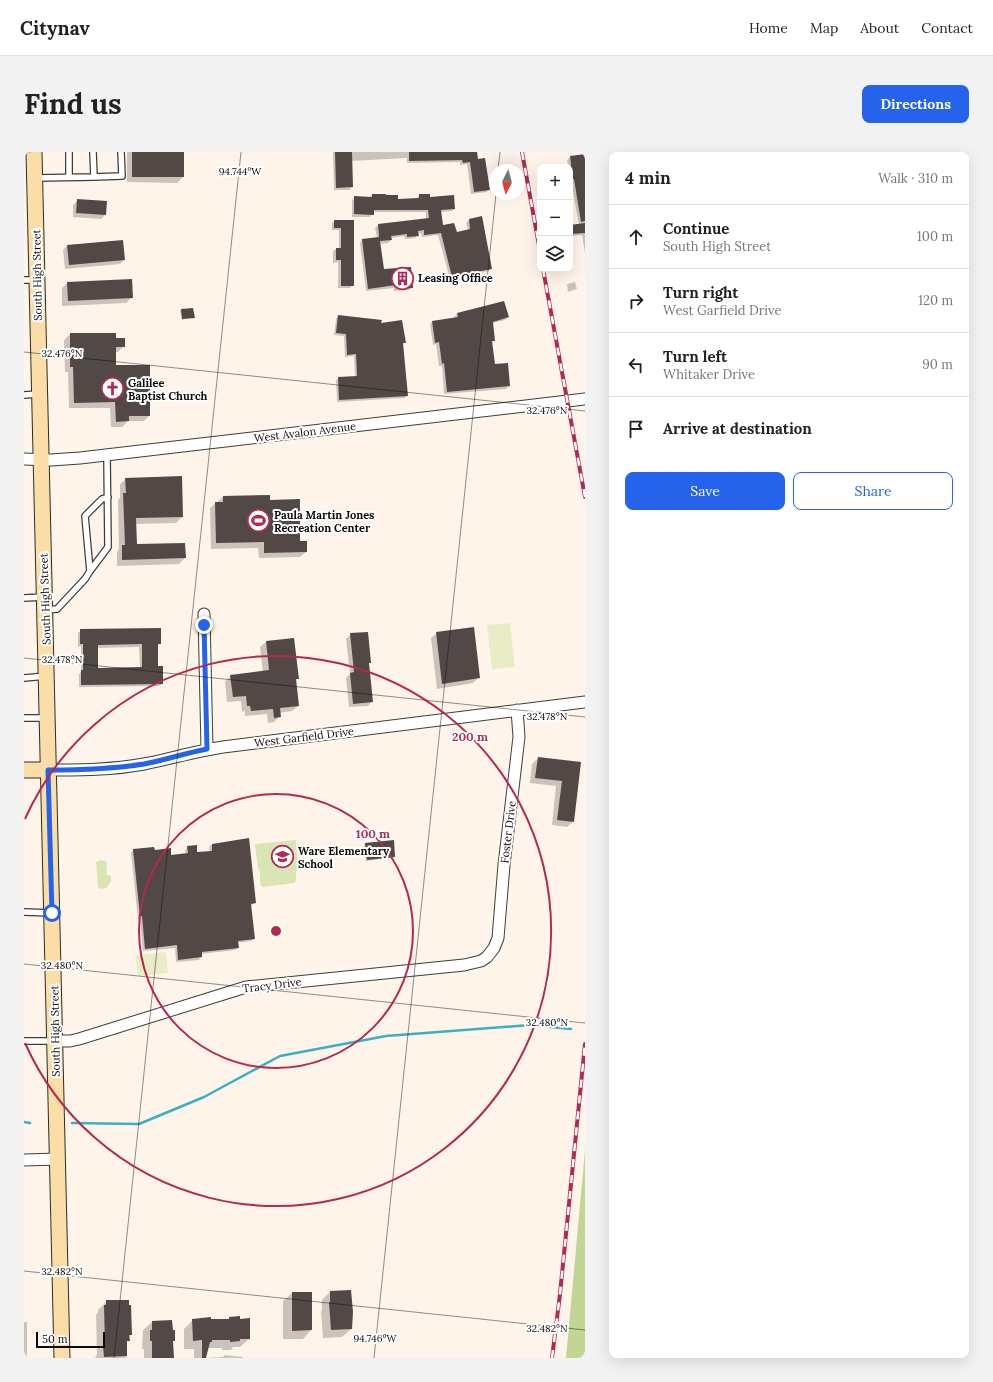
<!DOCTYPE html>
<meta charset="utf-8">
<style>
:root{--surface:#fff;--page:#f2f2f2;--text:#222;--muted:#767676;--line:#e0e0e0;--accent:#2563eb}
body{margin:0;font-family:Lora,serif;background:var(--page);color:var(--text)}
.controls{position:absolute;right:12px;top:12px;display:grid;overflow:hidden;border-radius:8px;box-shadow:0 4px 16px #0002}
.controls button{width:36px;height:36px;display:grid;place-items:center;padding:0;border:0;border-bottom:1px solid var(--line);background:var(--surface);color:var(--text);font:20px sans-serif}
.compass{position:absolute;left:465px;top:12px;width:36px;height:36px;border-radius:50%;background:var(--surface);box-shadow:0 4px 16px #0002;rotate:186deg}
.scale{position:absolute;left:12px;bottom:10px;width:69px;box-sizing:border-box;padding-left:4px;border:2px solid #0a0a0a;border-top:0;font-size:11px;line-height:14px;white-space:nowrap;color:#0a0a0a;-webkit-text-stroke:3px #fff;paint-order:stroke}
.stop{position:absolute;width:12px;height:12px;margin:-9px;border:3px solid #2563eb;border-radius:50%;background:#fff}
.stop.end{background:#2563eb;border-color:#fff;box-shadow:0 1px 4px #0008}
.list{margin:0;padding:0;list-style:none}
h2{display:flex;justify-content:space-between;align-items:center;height:52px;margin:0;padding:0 16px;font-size:17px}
h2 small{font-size:13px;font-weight:400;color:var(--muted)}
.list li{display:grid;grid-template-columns:26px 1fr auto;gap:12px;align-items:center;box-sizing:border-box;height:64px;padding:0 16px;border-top:1px solid var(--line)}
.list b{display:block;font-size:15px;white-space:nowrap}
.list p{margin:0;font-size:13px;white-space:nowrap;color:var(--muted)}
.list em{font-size:13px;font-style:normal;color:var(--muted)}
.actions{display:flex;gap:8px;padding:12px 16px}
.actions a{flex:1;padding:9px 0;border:1px solid var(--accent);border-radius:8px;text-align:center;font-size:14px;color:var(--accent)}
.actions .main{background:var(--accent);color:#fff}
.icon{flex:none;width:22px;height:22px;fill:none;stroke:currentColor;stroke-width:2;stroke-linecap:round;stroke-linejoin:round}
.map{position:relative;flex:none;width:561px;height:1206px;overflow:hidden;border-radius:8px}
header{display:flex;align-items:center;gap:24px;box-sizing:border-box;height:56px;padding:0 20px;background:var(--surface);border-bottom:1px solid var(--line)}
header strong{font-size:19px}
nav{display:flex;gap:22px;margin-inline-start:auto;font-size:14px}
.intro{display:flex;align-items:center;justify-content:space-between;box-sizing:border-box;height:96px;padding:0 24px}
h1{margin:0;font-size:28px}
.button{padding:10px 18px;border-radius:8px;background:var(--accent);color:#fff;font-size:14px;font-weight:700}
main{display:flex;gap:24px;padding:0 24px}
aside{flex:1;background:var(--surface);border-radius:8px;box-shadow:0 4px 16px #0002}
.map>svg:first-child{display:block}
.green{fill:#dae5b5}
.forest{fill:#c2d595}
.pitch{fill:#e9edc6}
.shadow{fill:#0003;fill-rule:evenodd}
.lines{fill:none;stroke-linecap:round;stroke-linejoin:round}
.stream{stroke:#3bb0c5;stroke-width:2.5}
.building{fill:#524947;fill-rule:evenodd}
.lane-casing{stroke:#3d3d3d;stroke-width:8}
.street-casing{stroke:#3d3d3d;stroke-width:13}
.secondary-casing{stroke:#2c2c2c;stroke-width:17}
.lane{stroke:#fff;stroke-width:5.5}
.street{stroke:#fff;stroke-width:11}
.secondary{stroke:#fbdda7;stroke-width:15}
.rail-casing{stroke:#b22a52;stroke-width:4}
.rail{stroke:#fff;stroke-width:2.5;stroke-dasharray:8;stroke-linecap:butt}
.route{stroke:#2563eb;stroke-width:5}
.ticks{fill:none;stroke:#0a0a0a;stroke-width:1;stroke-opacity:0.45}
.ring{fill:none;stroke:#b22a52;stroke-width:2}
.labels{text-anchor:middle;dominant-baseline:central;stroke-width:4;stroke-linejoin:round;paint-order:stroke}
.street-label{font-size:11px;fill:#0a0a0a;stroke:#fff}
.poi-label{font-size:11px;font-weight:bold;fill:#0a0a0a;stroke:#fff;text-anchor:start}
.ticks-label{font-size:10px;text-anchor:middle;fill:#0a0a0a;stroke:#fff;stroke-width:4;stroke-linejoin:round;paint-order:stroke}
.centre{fill:#b22a52;stroke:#fff;stroke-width:2}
.ring-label{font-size:12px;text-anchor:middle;font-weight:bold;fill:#b22a52;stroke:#fff;stroke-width:4;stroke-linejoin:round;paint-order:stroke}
</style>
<header>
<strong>Citynav</strong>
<nav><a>Home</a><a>Map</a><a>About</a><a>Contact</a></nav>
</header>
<div class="intro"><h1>Find us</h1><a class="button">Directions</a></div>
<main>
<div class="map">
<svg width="561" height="1206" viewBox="0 0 561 1206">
<rect width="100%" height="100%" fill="#fef4e9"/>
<path class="green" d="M272 688 274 713 272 720V727L271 731 238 735C234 729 238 721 234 716L231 692Z
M76 708 82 709 83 718 82 722 87 724V730L82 736 76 737 74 735 72 710Z"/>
<path class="forest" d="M561 998V1206H542Z"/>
<path class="pitch" d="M486 471 491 515 468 517 463 473Z
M142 800 144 821 114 824 111 803Z"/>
<path class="shadow" d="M103 0H159V25L153 31 103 30Z
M309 0H452L453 8 465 38 462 40 447 42 443 12 436 13V10L383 11V6L327 9 328 35 326 38H310Z
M561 3V101L558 83 546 84V74L555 73 547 29 546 30V15H541L544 13 543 8 546 5Z
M348 43 373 48 393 46 395 43 430 57 428 59 417 60 418 75 432 82 444 78 442 71 445 68 467 116 465 119 445 123 443 127 427 131 414 83 398 85 397 81H393L394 83 391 86 381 87 380 84 367 86V88L364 91 356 92 359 118 388 135 385 138 370 139V136L342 139 336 91 338 88 353 86 351 76 354 73 402 67V60H349L346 65H328V48L331 45 345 46Z
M54 48 81 63 77 67 49 65V53Z
M311 69H329V133L326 136H314V110L309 111V99L312 97H315V78H308V71Z
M98 89 100 108 96 112 41 117 39 98 44 93Z
M551 130 553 137 544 140 543 132Z
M43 131 108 145 102 151 38 154V136Z
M480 150 484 165 481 168 468 171 470 188 467 191 470 213 485 234 482 237 420 242 418 214H415L412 192 409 193 406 172 408 170 431 167 430 165 433 162Z
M157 158 169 165 158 168 156 159Z
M314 164 381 190 378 193 383 243 381 246 313 250 312 228 315 226 331 225 330 204 321 205 320 184 310 183 312 167Z
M46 182H91V187L100 194 94 200H91V214L125 264 120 269H104L98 275H87L86 256H45L44 220H41L40 188Z
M102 327 158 365 152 371 112 372V393L160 392 161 406 155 412 93 414V400L95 397 94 348 96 346V332Z
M199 345 245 349 282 400 276 405 235 406 234 396 187 397 186 356Z
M57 478 136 491 134 494 133 515 138 531 136 534 55 535V522L57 520V494L54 495V481ZM115 495 116 516 73 517V496Z
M413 481 455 525 449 531 413 537 407 486Z
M327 482 346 510 344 512 348 549 344 554 325 555 322 526 326 522 322 487Z
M270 487 274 526 271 529 274 554 268 559 255 561 256 564 250 570 244 571 243 562 221 564V559L218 560 217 549 203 550 201 529 207 524 239 520 236 495 242 490Z
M514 606 556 611 549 669 543 675 528 673 532 634 506 631 508 612Z
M188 692 231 751 226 754 230 787 227 789 213 791 214 796 211 798 177 802V805L175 808 152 810 151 796 119 799 116 767H114L107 701 109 698 130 699 147 704 162 703 161 698 164 695 173 702 186 700 185 695Z
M341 692 370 705 342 709 340 693Z
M306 1140 327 1177 318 1185 299 1186 297 1159 298 1158V1148Z
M268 1141H287V1178L279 1187H259V1149Z
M83 1149 107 1183 102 1191V1206H71L73 1202 72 1163 74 1160V1158Z
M206 1166 225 1187 216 1195H209L207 1198H198V1196H184L181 1206 199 1205 201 1203 219 1205V1206H170V1197H160V1177L169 1168H204Z
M147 1169 150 1188 148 1190 149 1206H120V1197H118L119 1178 128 1170Z
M0 1170H3V1206H0Z"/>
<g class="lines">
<path class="stream" d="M0 970 6 971
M48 971 115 972 180 945 256 904 362 884 506 873 547 877"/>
</g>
<path class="building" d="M108 0H160V25H108Z
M311 0H328L329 35 312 36Z
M385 0H453L454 7 461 6 466 38 450 40 446 10 439 11 438 8 385 9Z
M561 2V69L557 70 550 27 546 28 547 12 546 4Z
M348 42H362V43H374V47L395 46V42H406V45L430 43 431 57 417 58 419 73 430 71 433 80 446 77 445 67 458 64 468 117 446 121 447 124 429 129 417 81 400 83V78L394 79 395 84 383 85V82L367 84 368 88 356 89 360 117 387 115 389 136 373 137 372 133 344 137 338 87 355 85 354 72 405 66 404 58H350V63L330 62V44L348 45Z
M53 47 83 49 82 63 52 61Z
M310 68H330V134H317V108H312V96H317V76H310Z
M561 71V81L546 82V73Z
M99 88 101 108 45 113 43 93Z
M108 127 109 146 44 149 43 130Z
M480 149 485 165 469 170 471 189H468L471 212 484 211 486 234 423 240 420 211 418 212 415 190 411 191 408 169 434 165 433 161Z
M169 156 171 166 158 167 157 157Z
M314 163 358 168 357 171 378 168 382 191H379L384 244 315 248 314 225 333 224 332 202 323 203 322 182 312 181Z
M46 181H92V186H101V195H92V213H126V264H105V269L92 270 91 250 50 251 49 215H46Z
M158 324 159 365 112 366 113 392 161 391 162 406 98 408V393H101L99 341H102L101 326Z
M246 343V348L276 347V389H283V400L240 401V390L192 391 191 350H199V344Z
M450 475 456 526 418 532 412 480Z
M137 476V492H134V514H139V532L57 533V518H59V492H56V477ZM118 492V515L74 516V493Z
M344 480 347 511H345L349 550 329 552 326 521 330 520 326 481Z
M270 486 275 527H272L275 554 256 556 257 565 250 566 249 557 227 559 226 554H223L222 544 209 545 206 523 245 518 242 489Z
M514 605 557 610 550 670 533 668 538 629 511 626Z
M225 686 232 751 227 752 231 787 214 789 215 796 178 800V805L154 808 153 793 121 797 118 764H116L109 697 130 695 131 698 147 696V703L164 701 163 694 173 693V700L188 699V692Z
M370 688 371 705 343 708 341 691Z
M327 1138 329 1160 328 1177 307 1178 305 1150H306V1139Z
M268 1140H288V1178L268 1179Z
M82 1148H105V1153H107L108 1183H105L106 1189H103V1204L80 1205 79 1194H81L80 1153H82Z
M216 1164V1167L226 1166V1187H216V1189L206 1190V1188H188V1190H186L182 1206H178V1188L169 1189 168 1167 187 1165V1167H205V1165Z
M148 1168 149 1178H151V1189H149L150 1206H128V1189H126V1178H128V1169Z"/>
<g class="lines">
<defs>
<path id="lane" d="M45 0V25
M70 25 98 24 97 0
M11 26 70 25 69 0
M0 128H12
M0 243 15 242
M66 419 61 364 78 347 84 345
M0 446 20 445
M21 458 33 457 61 427 66 419 84 395 83 303
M0 526 22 524
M0 566H23
M0 760 28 761
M0 889H31"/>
<path id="street" d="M0 307 27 308 56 306 561 247
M180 462 183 597
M24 618C56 618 88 618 120 612 146 607 172 599 199 595L561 550
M31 889H46L55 887 222 835 440 813 457 809 463 805 470 796 474 786 480 713 495 585 493 558
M0 1008 34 1007"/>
<path id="secondary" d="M10 0 38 1206
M0 618H24"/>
</defs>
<use href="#lane" class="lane-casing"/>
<use href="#street" class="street-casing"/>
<use href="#secondary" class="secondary-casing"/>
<use href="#lane" class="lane"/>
<use href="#street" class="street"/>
<use href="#secondary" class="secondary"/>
<defs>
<path id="rail" d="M498 0 516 99
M519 117 561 345
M528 1206 536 1142 561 892"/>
</defs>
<use href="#rail" class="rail-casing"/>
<use href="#rail" class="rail"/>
</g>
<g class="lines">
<path class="route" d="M28 761 24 618C56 618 88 617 120 612 141 608 162 601 183 597L180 473"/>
</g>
<path class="ticks" d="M474 18 476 0M0 200 561 259M0 506 561 565M0 812 561 871M0 1119 561 1178M90 1206 217 0M350 1206 472 42"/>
<g class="ring">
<circle cx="252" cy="779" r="137"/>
<path d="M1 667A275 275 0 1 1 1 891"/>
</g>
<defs>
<symbol id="building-ring" viewBox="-11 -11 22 22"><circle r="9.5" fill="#fff" stroke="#b22a52" stroke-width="1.5"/><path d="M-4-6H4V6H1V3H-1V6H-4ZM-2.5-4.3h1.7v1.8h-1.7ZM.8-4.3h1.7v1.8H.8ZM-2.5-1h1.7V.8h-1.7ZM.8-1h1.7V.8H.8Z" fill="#b22a52"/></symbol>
<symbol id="church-ring" viewBox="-11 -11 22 22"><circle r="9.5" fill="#fff" stroke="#b22a52" stroke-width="1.5"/><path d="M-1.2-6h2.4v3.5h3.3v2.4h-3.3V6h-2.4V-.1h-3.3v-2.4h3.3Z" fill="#b22a52"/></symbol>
<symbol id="stadium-ring" viewBox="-11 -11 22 22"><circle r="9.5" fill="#fff" stroke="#b22a52" stroke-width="1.5"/><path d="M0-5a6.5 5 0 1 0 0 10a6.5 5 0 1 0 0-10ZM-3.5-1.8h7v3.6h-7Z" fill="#b22a52"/></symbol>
<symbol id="school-ring" viewBox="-11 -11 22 22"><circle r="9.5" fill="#fff" stroke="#b22a52" stroke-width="1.5"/><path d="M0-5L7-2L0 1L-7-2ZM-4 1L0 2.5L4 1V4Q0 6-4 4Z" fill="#b22a52"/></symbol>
</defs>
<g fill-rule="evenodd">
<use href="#building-ring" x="366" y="114" width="25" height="25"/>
<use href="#church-ring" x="76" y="224" width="25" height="25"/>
<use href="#stadium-ring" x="222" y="356" width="25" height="25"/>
<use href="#school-ring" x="246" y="692" width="25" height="25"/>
</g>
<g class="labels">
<g class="street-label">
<text transform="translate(13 123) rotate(-91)">South High Street</text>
<text transform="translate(281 280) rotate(-7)">West Avalon Avenue</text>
<text transform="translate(21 447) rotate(-92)">South High Street</text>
<text transform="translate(280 585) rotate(-7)">West Garfield Drive</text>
<text transform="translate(484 680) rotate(-83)">Foster Drive</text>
<text transform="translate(248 833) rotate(-7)">Tracy Drive</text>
<text transform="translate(31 879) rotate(-91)">South High Street</text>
</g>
<g class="poi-label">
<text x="394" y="126">Leasing Office</text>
<text x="104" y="231">Galilee<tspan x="104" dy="13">Baptist Church</tspan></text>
<text x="250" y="363">Paula Martin Jones<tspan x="250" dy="13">Recreation Center</tspan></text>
<text x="274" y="699">Ware Elementary<tspan x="274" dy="13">School</tspan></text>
</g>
</g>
<g class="ticks-label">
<text x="216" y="23">94.744°W</text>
<text x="38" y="205">32.476°N</text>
<text x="523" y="262">32.476°N</text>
<text x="38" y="511">32.478°N</text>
<text x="523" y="568">32.478°N</text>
<text x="38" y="817">32.480°N</text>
<text x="523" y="874">32.480°N</text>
<text x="38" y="1123">32.482°N</text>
<text x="523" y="1180">32.482°N</text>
<text x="351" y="1190">94.746°W</text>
</g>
<circle cx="252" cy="779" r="6" class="centre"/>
<g class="ring-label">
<text x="446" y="589">200 m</text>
<text x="349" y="686">100 m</text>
</g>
</svg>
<div class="controls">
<button>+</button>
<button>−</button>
<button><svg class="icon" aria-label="layers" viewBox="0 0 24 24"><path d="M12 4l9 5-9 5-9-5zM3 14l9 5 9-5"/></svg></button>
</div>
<svg class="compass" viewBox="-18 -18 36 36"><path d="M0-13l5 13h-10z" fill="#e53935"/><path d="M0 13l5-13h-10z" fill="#767676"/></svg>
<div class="scale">50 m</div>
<div class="stop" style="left:28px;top:761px"></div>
<div class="stop end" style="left:180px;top:473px"></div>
</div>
<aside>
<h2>4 min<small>Walk · 310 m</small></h2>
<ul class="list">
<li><svg class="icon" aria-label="ahead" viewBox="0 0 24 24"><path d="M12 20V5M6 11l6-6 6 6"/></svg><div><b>Continue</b><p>South High Street</p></div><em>100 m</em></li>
<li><svg class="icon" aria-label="right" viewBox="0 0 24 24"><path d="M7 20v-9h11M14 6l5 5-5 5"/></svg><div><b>Turn right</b><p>West Garfield Drive</p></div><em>120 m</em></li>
<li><svg class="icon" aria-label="left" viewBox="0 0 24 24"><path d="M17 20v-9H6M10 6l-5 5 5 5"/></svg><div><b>Turn left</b><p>Whitaker Drive</p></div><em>90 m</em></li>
<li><svg class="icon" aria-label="arrive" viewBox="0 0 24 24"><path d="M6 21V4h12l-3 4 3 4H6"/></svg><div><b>Arrive at destination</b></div></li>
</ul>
<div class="actions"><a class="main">Save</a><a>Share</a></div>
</aside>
</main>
